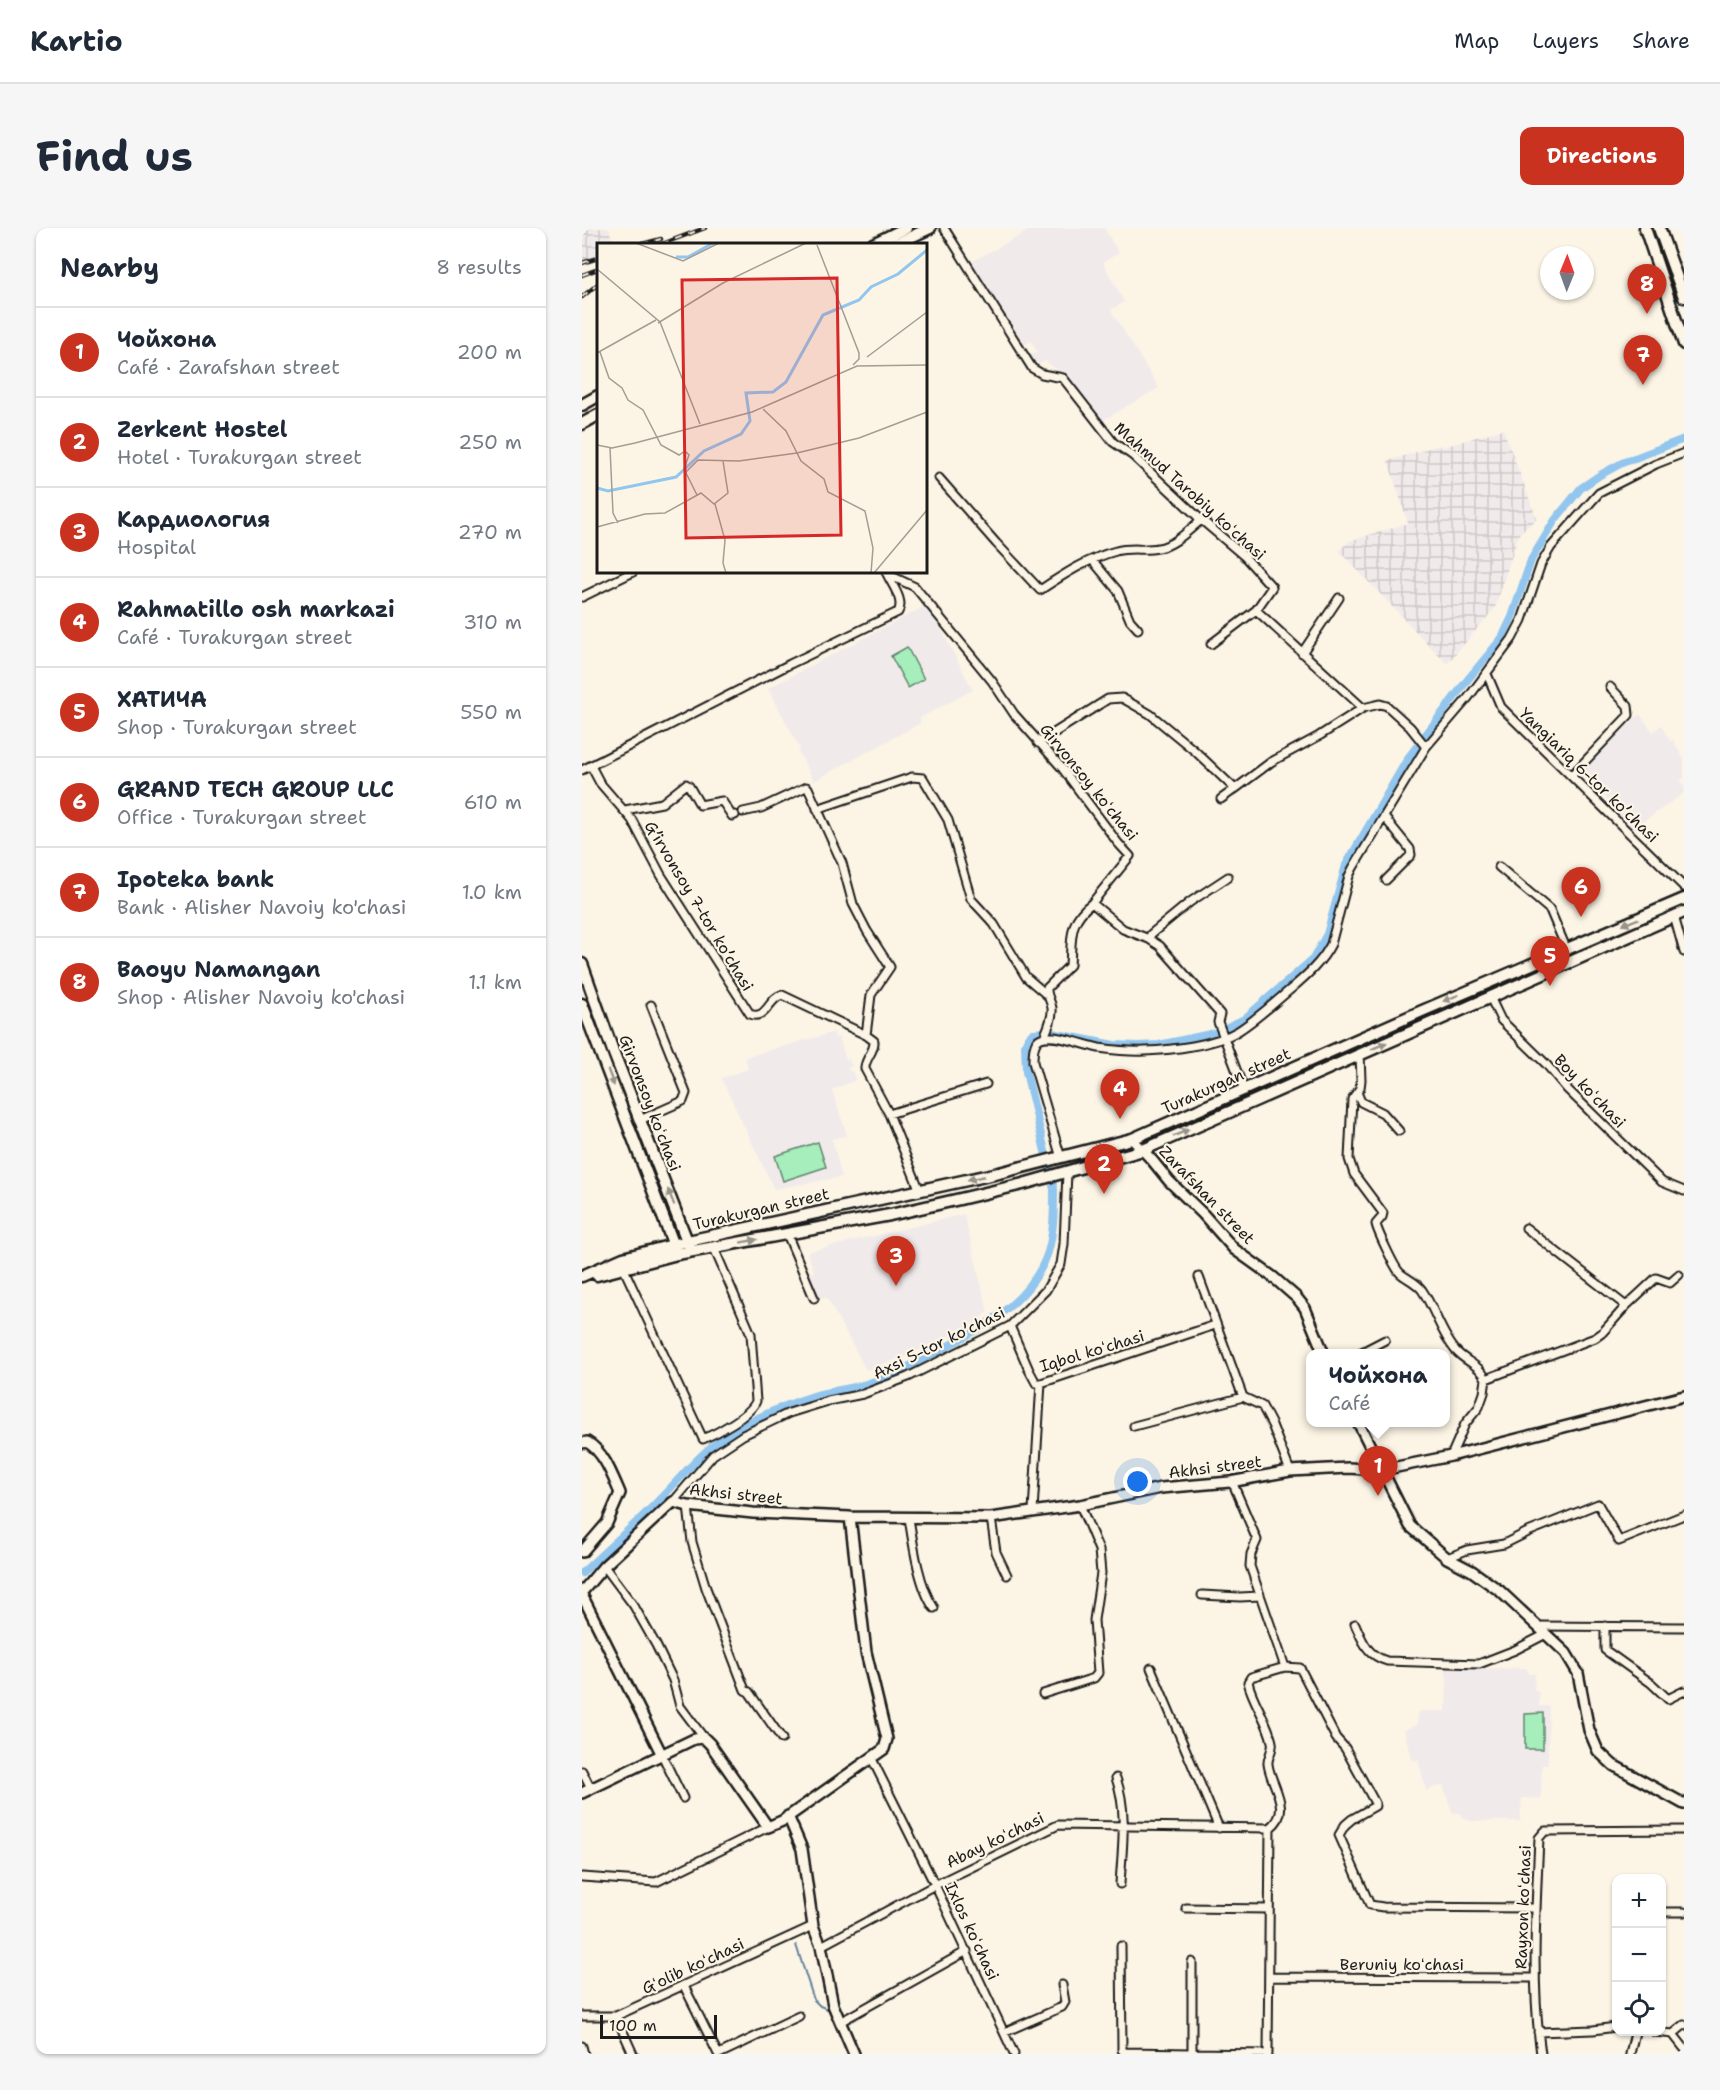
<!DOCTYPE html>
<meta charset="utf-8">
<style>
:root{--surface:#fff;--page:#f6f6f7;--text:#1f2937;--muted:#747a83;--line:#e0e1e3;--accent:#c8321e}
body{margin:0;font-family:"Shantell Sans",sans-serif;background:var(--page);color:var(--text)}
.controls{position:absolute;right:18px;bottom:18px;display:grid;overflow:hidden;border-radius:12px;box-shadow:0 2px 4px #0004}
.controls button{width:54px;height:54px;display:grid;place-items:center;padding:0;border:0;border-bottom:2px solid var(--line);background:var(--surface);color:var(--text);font:30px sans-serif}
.compass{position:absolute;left:958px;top:18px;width:54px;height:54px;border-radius:50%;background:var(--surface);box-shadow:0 2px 4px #0004;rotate:1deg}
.scale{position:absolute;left:18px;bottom:15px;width:117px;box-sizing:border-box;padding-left:6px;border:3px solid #1c1c1c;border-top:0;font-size:16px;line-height:21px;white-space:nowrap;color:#1c1c1c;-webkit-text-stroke:4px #fcf5e5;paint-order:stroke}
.you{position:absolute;left:556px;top:1254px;width:21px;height:21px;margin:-15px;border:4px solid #fff;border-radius:50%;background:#1a73e8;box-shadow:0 0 0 9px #1a73e833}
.badge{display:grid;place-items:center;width:39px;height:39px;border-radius:50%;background:var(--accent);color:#fff;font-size:20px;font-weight:700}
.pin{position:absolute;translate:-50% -50px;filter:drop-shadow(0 2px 3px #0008)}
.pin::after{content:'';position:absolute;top:32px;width:21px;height:18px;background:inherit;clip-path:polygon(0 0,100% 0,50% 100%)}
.popup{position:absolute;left:724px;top:1121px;width:144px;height:78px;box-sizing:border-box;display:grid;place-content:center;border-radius:12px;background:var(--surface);filter:drop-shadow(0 2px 4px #0005);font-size:20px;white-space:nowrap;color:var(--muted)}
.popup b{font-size:22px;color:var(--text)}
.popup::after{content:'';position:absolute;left:50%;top:100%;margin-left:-12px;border:12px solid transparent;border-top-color:var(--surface)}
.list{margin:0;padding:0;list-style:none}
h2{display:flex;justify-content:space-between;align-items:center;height:78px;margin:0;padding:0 24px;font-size:26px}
h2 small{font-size:20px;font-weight:400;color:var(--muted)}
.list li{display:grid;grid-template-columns:39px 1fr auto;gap:18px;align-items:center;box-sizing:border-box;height:90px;padding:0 24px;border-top:2px solid var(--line)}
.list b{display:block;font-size:22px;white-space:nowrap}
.list p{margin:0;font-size:20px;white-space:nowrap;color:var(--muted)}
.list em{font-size:20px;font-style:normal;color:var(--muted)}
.icon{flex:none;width:33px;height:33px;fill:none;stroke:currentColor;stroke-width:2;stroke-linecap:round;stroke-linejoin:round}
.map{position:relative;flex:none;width:1102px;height:1826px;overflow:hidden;border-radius:12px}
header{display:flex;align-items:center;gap:36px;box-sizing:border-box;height:84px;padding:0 30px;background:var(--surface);border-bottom:2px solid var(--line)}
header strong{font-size:28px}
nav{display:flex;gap:33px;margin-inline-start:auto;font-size:21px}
.intro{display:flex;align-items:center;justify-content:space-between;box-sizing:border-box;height:144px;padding:0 36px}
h1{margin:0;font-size:42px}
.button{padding:15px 27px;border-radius:12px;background:var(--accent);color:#fff;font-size:21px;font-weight:700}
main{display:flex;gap:36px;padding:0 36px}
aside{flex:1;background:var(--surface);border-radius:12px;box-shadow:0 2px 4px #0004}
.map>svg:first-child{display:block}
.built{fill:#f1eaeb}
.industrial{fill:url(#industrial-grid)}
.garden{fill:#a6eebb;stroke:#61856c;stroke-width:1.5}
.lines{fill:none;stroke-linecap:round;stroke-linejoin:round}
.stream{stroke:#63829b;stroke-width:2}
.canal{stroke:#92c6ef;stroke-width:8}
.minor-casing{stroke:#1c1c1c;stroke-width:11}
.tertiary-casing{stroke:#1c1c1c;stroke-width:14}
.secondary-casing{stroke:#1c1c1c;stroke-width:15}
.primary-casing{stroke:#1c1c1c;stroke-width:15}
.minor{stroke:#fcf5e5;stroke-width:7}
.tertiary{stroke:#fcf5e5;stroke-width:9}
.secondary{stroke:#fcf5e5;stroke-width:10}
.primary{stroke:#fcf5e5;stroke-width:10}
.rail-casing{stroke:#1c1c1c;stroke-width:4.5}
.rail{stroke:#fcf5e5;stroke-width:2;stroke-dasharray:7;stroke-linecap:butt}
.oneway{fill:#97938b}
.labels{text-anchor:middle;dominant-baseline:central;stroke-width:4.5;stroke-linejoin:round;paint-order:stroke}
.street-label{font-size:16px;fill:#1c1c1c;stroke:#fcf5e5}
.inset-river{fill:none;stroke:#92c6ef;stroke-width:3}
.inset-road{fill:none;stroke:#a29e95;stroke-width:1.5}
.view{fill:#d62828;fill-opacity:0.15;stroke:#d62828;stroke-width:3}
.inset-edge{fill:none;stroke:#1c1c1c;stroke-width:3}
</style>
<header>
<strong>Kartio</strong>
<nav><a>Map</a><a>Layers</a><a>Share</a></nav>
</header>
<div class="intro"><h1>Find us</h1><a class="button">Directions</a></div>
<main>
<aside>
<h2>Nearby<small>8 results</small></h2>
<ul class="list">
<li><span class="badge">1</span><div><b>Чойхона</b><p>Café · Zarafshan street</p></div><em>200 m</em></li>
<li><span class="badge">2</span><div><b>Zerkent Hostel</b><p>Hotel · Turakurgan street</p></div><em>250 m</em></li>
<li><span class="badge">3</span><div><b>Кардиология</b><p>Hospital</p></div><em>270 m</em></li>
<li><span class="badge">4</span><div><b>Rahmatillo osh markazi</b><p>Café · Turakurgan street</p></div><em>310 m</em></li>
<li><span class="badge">5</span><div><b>ХАТИЧА</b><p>Shop · Turakurgan street</p></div><em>550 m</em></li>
<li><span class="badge">6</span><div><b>GRAND TECH GROUP LLC</b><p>Office · Turakurgan street</p></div><em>610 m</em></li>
<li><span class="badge">7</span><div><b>Ipoteka bank</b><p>Bank · Alisher Navoiy ko'chasi</p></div><em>1.0 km</em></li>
<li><span class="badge">8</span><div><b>Baoyu Namangan</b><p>Shop · Alisher Navoiy ko'chasi</p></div><em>1.1 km</em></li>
</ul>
</aside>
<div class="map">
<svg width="1102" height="1826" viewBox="0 0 1102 1826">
<defs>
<pattern id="industrial-grid" width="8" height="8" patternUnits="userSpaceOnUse" patternTransform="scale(1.5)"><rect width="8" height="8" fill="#f1eaeb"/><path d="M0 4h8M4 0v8" fill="none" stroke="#cec8c9"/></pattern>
</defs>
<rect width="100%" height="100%" fill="#fcf5e5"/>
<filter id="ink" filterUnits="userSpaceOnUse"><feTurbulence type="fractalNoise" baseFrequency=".0167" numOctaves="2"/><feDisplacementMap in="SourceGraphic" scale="12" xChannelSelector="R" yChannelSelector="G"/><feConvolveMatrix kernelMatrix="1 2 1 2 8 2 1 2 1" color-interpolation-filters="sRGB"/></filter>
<g filter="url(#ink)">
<path class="built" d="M451 0H522L537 25 521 34 542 74 529 82 577 160 523 191V193L519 196 493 162 488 151 463 133 455 137 449 127 455 124 449 113 439 119 394 46 389 34Z
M343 378 358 399 391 462 338 490 339 495 232 553 216 523 218 521 186 460Z
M1058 486 1071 504 1079 497 1088 513 1091 512 1102 531V550L1098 553 1102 559V565L1050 602 999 540Z
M252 804 253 810 257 809 264 832 267 831 270 838 266 840 268 843H270L274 852 250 862 265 907 250 911 260 949 192 961 139 850 166 841 163 829Z
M382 986 406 1084 392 1096 322 1129 284 1142 245 1070 235 1069 224 1048 232 1044 225 1024Z
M945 1440 946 1446H953L952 1463 957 1464V1478H967L966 1537H960L959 1571 940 1570 938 1593H888L879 1588 878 1585H870L861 1557 844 1562 836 1532 830 1533 822 1502 835 1497 836 1483H864L865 1453 863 1441Z"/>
<path class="industrial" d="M0 0H27L31 16H16L14 31 0 36Z
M921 201 955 291 937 306 913 380 865 436 757 323 767 313 826 295 806 233 857 217 858 220Z"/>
<path class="garden" d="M325 419 342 451 326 460 309 428Z
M236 914 244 939 201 953 193 928Z
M961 1485V1521H943V1486Z"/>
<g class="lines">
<path class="stream" d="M214 1717 232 1772 238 1778 248 1782 251 1788"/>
<path class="canal" d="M0 1345C25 1321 52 1298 76 1273 97 1252 116 1227 141 1210 168 1192 200 1178 231 1168 248 1163 267 1161 284 1156 311 1148 337 1133 362 1120 404 1098 450 1072 466 1024 472 1004 472 981 472 961L444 844 443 817 446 810 451 805 465 804 532 817 556 818 577 817 633 805 662 791 731 731 745 706 764 637 826 530 887 450 920 410 930 389 949 332 973 292 999 260 1018 247 1040 235 1102 211"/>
<defs>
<path id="minor" d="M362 0 450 140 460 146 481 150 531 214 551 228 615 288 662 328 690 359 674 382 781 480
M357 250 414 315 458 362C481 347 507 330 534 323 548 319 562 323 576 320 592 318 607 302 619 292
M511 333 536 363 548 392 556 401
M304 344 305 346 333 359 410 453 432 486 480 540 536 615 548 628 510 675 541 701 567 711 578 718 638 786 636 794 662 862
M0 369 51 344
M629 416 674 382
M720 425 757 370
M905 446 919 479 927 487 1102 659
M456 515 526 471 540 470 568 486 613 523 653 561 689 534 737 508 781 480 798 476 805 478 828 499 844 519
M9 538 18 555 50 592 79 647 168 786C185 793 186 770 200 767L284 807 292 813C293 824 282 831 283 841L307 886 338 963
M0 542 208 436 316 384C323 373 310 357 305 346
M990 547 1047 487 1046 478 1028 459
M639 571 653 561
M235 581 330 549 341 550 366 592 389 671 412 696 444 749 465 767
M43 582 80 575 104 556 107 558 118 577 140 573 150 588 153 587
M161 584 179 580 224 559 226 560 260 635 271 676 285 703 308 739 289 767 284 807
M802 589 828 621 829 627 804 652
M917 639 968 682 984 720
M1092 688 1102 724
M567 711 569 706 608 674 646 649
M908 769 919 792 964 836 985 861 1080 954 1102 963
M462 809C466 800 471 790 470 780 469 772 464 768 465 760L488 737C490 710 486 693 510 675
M778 827 779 852 778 860 770 871 767 931 772 946 801 985 800 989 794 996C795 1002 812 1039 818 1045 825 1051 834 1054 840 1062 853 1081 859 1106 874 1123 884 1134 898 1137 904 1151L902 1165 897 1179 883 1196 869 1228
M775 864 779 874 801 885 817 903
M307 886 404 856
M58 892 101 873 104 865 69 777
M479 930 451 834C451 826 451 813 459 810 472 805 503 817 517 820 532 822 547 824 563 823 590 822 633 817 656 803 675 791 693 774 710 760 725 747 740 734 749 716L767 648 771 640 844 519 886 470 930 411 940 392 959 336 969 319 1017 265 1074 236 1102 225
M944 1000 1044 1078
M205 1006 232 1070
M41 1039 121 1211C135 1205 169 1187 174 1173L169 1106 132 1020
M617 1049 661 1169 680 1178 690 1197 708 1243
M428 1098 447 1142 454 1155H459L633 1097
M776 1126 803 1112
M904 1151 1013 1110 1020 1105 1044 1078 1074 1050 1088 1055 1097 1047
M552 1198 661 1169
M648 1254 652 1258 675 1312 669 1326 668 1338 703 1439 718 1440 754 1510 763 1520 793 1575V1578L770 1591 763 1597 757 1607 788 1677 801 1679 954 1680
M91 1274 131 1227 161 1207 207 1185 246 1173 281 1166 326 1149 428 1098 464 1062 479 1036 482 1016 485 944
M106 1278 110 1314 124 1360 163 1462 167 1464 200 1511
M451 1283 459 1155
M327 1290C331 1316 337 1359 352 1380
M409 1290 414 1324 425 1347
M865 1330 885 1322 922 1316 946 1304 1016 1276 1037 1313 1102 1287
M22 1338 52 1378 74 1417 91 1452 98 1478 122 1510
M620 1367 658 1369 678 1368
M773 1396C781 1414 785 1427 805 1433L897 1436 933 1422 964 1406
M955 1398 1102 1399
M1023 1398V1422L1069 1455 1086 1471 1102 1463
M569 1440 637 1600
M461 1466 512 1450 516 1445 512 1392 519 1345 517 1322 498 1277
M80 1527 101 1570
M289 1529 353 1657 432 1826
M0 1543 9 1561
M534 1550C546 1584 540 1621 538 1656
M688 1600C712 1582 688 1556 686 1536 685 1529 692 1522 690 1514 686 1493 671 1475 666 1454L669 1449 703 1439
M0 1649 74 1654 186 1599
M604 1680 687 1681
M1080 1684H1102
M239 1718 353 1657 476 1597 688 1600
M539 1718 540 1822 543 1824 610 1825
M610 1734V1825L686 1826
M687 1749 953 1750
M102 1758 136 1826
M0 1788H34L231 1698
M34 1788 51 1826
M258 1794 385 1723
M423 1804 480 1779 483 1774 480 1757
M956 1804 1011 1802 1034 1799
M1073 1804 1091 1806 1102 1797
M1091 1806 1102 1820
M0 1818 2 1826
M137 1826 217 1788
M686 1826 688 1600
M959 1826C949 1754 954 1682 957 1610L963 1603 1102 1602
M1048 1826 1053 1804"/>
<path id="tertiary" d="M550 911 570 932 587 953 621 986 652 1021 691 1049 715 1070 723 1080 742 1126
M776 1194 828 1298 865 1330 890 1343 918 1363 984 1425 996 1445 1007 1502 1016 1523 1031 1537 1102 1576
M0 1215 5 1214C22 1224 30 1247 38 1265L25 1295 0 1324
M0 1364 22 1338 91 1274 106 1278 171 1285 268 1289 409 1290 498 1277 579 1260 648 1254 708 1243 766 1240 800 1242 869 1228 1102 1168
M0 1367 80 1527
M0 1565 112 1511 122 1510 128 1516 186 1599 200 1593 302 1521 305 1511 284 1424 268 1289
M206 1588 220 1621 231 1698 239 1718 251 1777 272 1826"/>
<path id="secondary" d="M0 736 31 823 107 1018
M0 776 94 1023
M15 1047 95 1026 308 987 378 971 441 956 561 922 1102 684
M0 1048 41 1030 106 1013 417 945 550 911 840 783 1102 671"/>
<path id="primary" d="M1063 0 1102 116
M1077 0 1102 69
M291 16 324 0
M314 16 348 0
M0 177 16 168
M0 196 16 187"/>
</defs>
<use href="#minor" class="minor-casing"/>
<use href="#tertiary" class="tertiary-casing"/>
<use href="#secondary" class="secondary-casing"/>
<use href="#primary" class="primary-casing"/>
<use href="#minor" class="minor"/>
<use href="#tertiary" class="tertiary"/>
<use href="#secondary" class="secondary"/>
<use href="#primary" class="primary"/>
<defs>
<path id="rail" d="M60 16 79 11
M80 16 123 0
M0 35 16 30
M0 47 16 41
M0 69 16 56"/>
</defs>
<use href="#rail" class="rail-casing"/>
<use href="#rail" class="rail"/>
</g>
<defs><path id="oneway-solid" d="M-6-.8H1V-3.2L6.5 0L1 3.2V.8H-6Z" transform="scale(1.5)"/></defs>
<g class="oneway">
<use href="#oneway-solid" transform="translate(1048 694) rotate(158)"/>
<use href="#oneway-solid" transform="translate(869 770) rotate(157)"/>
<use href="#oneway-solid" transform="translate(797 818) rotate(-24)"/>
<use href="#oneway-solid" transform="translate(29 850) rotate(69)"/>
<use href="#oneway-solid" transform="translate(599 905) rotate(-24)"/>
<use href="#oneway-solid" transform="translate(394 950) rotate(168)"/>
<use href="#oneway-solid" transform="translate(89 969) rotate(-112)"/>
<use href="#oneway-solid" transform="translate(167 1013) rotate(-10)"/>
</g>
</g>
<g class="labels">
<g class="street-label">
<text transform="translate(608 263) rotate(42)">Mahmud Tarobiy koʻchasi</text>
<text transform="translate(1007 547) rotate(44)">Yangiаriq 6-tor koʼchasi</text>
<text transform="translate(507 554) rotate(51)">Girvonsoy koʻchasi</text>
<text transform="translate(117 678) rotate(59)">Gʼirvonsoy 7-tor koʼchasi</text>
<text transform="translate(644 853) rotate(-24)">Turakurgan street</text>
<text transform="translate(1008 863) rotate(46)">Boy koʻchasi</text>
<text transform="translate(68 875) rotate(69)">Girvonsoy koʻchasi</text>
<text transform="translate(625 967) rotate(46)">Zarafshan street</text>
<text transform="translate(179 981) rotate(-13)">Turakurgan street</text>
<text transform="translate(357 1115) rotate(-26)">Аxsi 5-tor koʼchasi</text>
<text transform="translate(510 1123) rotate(-17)">Iqbol koʻchasi</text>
<text transform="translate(633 1239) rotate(-7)">Akhsi street</text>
<text transform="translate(154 1266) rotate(6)">Akhsi street</text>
<text transform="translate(413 1612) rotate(-26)">Abay koʻchasi</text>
<text transform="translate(941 1679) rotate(-88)">Rayxon koʻchasi</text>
<text transform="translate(390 1703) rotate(65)">Ixlos koʻchasi</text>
<text x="820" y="1736">Beruniy koʻchasi</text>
<text transform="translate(111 1738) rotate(-25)">Gʻolib koʻchasi</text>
</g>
</g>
<g transform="translate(15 15)">
<rect width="330" height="330" fill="#fcf5e5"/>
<path class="inset-river" d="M79 14H91L116 0M0 245 11 248 79 234 107 208 144 191 153 178 149 150 176 149 189 139 226 72 262 57 274 44 301 31 330 7"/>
<path class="inset-road" d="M39 0 86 18 122 0M220 2 262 110V116L256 122M0 26 63 79 103 181M61 80 126 40 209 0M3 109 12 135 25 145 31 157 46 167 64 202 82 212 88 208 92 212 87 226 100 252M0 110 59 77M270 114 330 69M166 166 189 188 204 218 227 236 231 249 268 268 276 305 274 330M0 202 15 205 38 200 155 169 260 123 330 122M13 205 16 270 21 280M88 230 101 217 142 218 200 210 262 195 330 169M118 261 128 297 126 320 129 330M0 284 48 271 68 270 104 250 117 261 131 250 126 218M277 330 330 267"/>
<path class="view" d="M240 35 244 292 89 295 85 37Z"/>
<rect width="330" height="330" class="inset-edge"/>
</g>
</svg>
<div class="controls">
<button>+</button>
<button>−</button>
<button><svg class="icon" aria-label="locate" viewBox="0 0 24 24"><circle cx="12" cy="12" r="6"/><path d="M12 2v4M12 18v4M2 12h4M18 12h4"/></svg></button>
</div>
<svg class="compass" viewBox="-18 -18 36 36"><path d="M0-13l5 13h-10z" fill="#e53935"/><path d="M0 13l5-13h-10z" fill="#747a83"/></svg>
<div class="scale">100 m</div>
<div class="you"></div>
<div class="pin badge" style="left:796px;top:1268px">1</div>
<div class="popup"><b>Чойхона</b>Café</div>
<div class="pin badge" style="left:522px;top:966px">2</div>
<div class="pin badge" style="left:314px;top:1058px">3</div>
<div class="pin badge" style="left:538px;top:891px">4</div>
<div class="pin badge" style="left:968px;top:758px">5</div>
<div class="pin badge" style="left:999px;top:689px">6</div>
<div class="pin badge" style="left:1061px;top:157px">7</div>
<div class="pin badge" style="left:1065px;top:86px">8</div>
</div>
</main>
